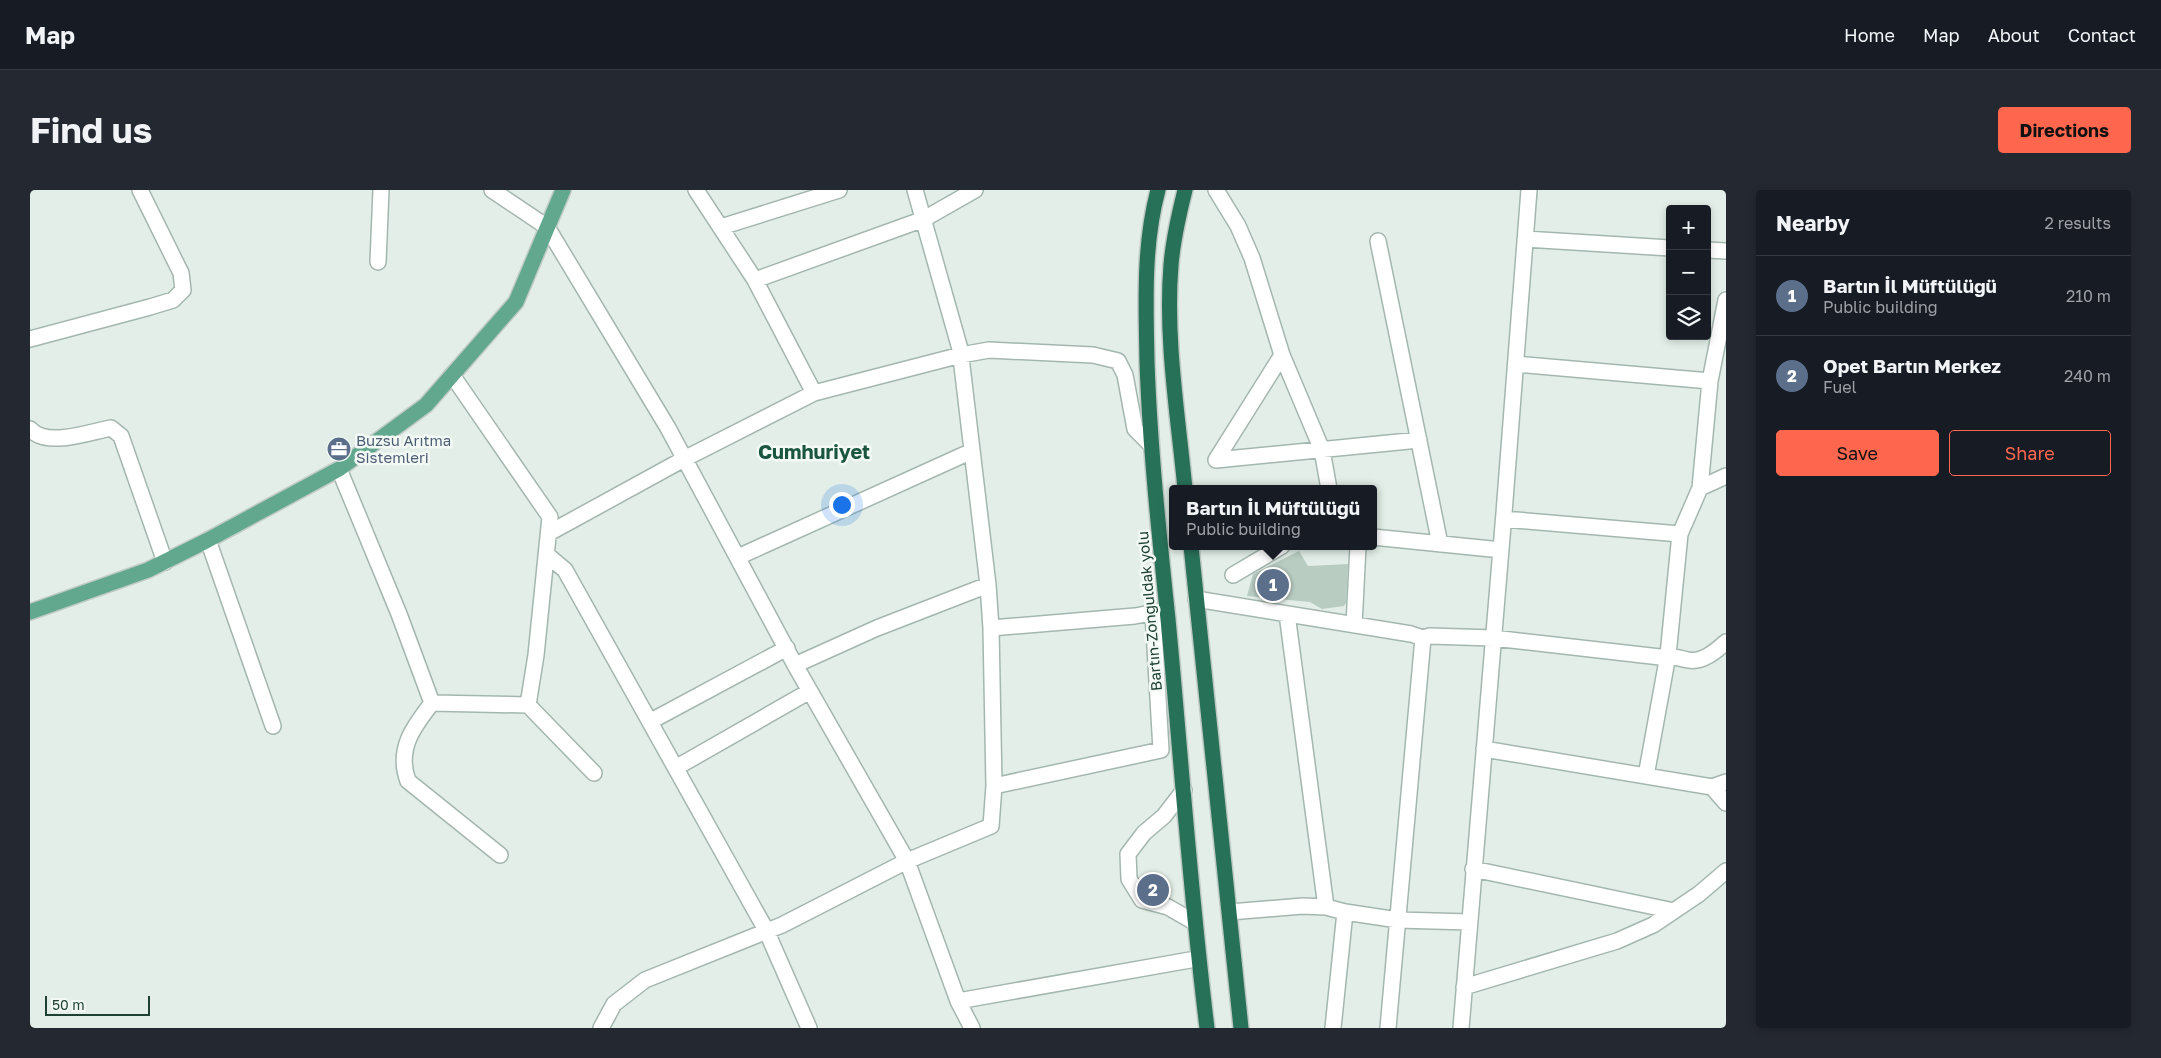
<!DOCTYPE html>
<meta charset="utf-8">
<style>
:root{--surface:#171b24;--page:#242831;--text:#f1f3f6;--muted:#9ea1a6;--line:#363941;--accent:#ff664e}
body{margin:0;font-family:"Golos Text",sans-serif;background:var(--page);color:var(--text)}
.controls{position:absolute;right:15px;top:15px;display:grid;overflow:hidden;border-radius:5px;box-shadow:0 2px 8px #0003}
.controls button{width:45px;height:45px;display:grid;place-items:center;padding:0;border:0;border-bottom:1px solid var(--line);background:var(--surface);color:var(--text);font:25px sans-serif}
.scale{position:absolute;left:15px;bottom:12px;width:105px;box-sizing:border-box;padding-left:5px;border:2px solid #1f4134;border-top:0;font-size:14px;line-height:18px;white-space:nowrap;color:#1f4134;-webkit-text-stroke:4px #f3faf5;paint-order:stroke}
.you{position:absolute;left:811px;top:314px;width:18px;height:18px;margin:-12px;border:4px solid #fff;border-radius:50%;background:#1a73e8;box-shadow:0 0 0 8px #1a73e833}
.badge{display:grid;place-items:center;width:32px;height:32px;border-radius:50%;background:var(--accent);color:#fff;font-size:16px;font-weight:700}
.pin{position:absolute;translate:-50% -50%;border:2px solid #fff;box-shadow:0 1px 5px #0006}
.popup{position:absolute;left:1139px;top:295px;width:208px;height:65px;box-sizing:border-box;display:grid;place-content:center;border-radius:5px;background:var(--surface);filter:drop-shadow(0 1px 4px #0005);font-size:16px;white-space:nowrap;color:var(--muted)}
.popup b{font-size:19px;color:var(--text)}
.popup::after{content:'';position:absolute;left:50%;top:100%;margin-left:-10px;border:10px solid transparent;border-top-color:var(--surface)}
.list{margin:0;padding:0;list-style:none}
h2{display:flex;justify-content:space-between;align-items:center;height:65px;margin:0;padding:0 20px;font-size:21px}
h2 small{font-size:16px;font-weight:400;color:var(--muted)}
.list li{display:grid;grid-template-columns:32px 1fr auto;gap:15px;align-items:center;box-sizing:border-box;height:80px;padding:0 20px;border-top:1px solid var(--line)}
.list b{display:block;font-size:19px;white-space:nowrap}
.list p{margin:0;font-size:16px;white-space:nowrap;color:var(--muted)}
.list em{font-size:16px;font-style:normal;color:var(--muted)}
.actions{display:flex;gap:10px;padding:15px 20px}
.actions a{flex:1;padding:11px 0;border:1px solid var(--accent);border-radius:5px;text-align:center;font-size:18px;color:var(--accent)}
.actions .main{background:var(--accent);color:#111}
.icon{flex:none;width:28px;height:28px;fill:none;stroke:currentColor;stroke-width:2;stroke-linecap:round;stroke-linejoin:round}
.map{position:relative;flex:none;width:1696px;height:838px;overflow:hidden;border-radius:5px}
header{display:flex;align-items:center;gap:30px;box-sizing:border-box;height:70px;padding:0 25px;background:var(--surface);border-bottom:1px solid var(--line)}
header strong{font-size:24px}
nav{display:flex;gap:28px;margin-inline-start:auto;font-size:18px}
.intro{display:flex;align-items:center;justify-content:space-between;box-sizing:border-box;height:120px;padding:0 30px}
h1{margin:0;font-size:35px}
.button{padding:12px 22px;border-radius:5px;background:var(--accent);color:#111;font-size:18px;font-weight:700}
main{display:flex;gap:30px;padding:0 30px}
aside{flex:1;background:var(--surface);border-radius:5px;box-shadow:0 2px 8px #0003}
.map>svg:first-child{display:block}
.building{fill:#b9ccc2}
.lines{fill:none;stroke-linecap:round;stroke-linejoin:round}
.minor-casing{stroke:#a4b7ae;stroke-width:18}
.major-casing{stroke:#c0cac6;stroke-width:18}
.highway-casing{stroke:#c0cac6;stroke-width:18}
.minor{stroke:#fff;stroke-width:15}
.major{stroke:#61a88e;stroke-width:15}
.highway{stroke:#287159;stroke-width:15}
.labels{text-anchor:middle;dominant-baseline:central;stroke-width:5;stroke-linejoin:round;paint-order:stroke}
.service-label{font-size:15px;fill:#4e5e75;stroke:#f3faf5;text-anchor:start}
.street-label{font-size:15px;fill:#1f4134;stroke:#f3faf5}
.district-label{font-size:20px;font-weight:bold;fill:#195540;stroke:#f3faf5}
</style>
<header>
<strong>Map</strong>
<nav><a>Home</a><a>Map</a><a>About</a><a>Contact</a></nav>
</header>
<div class="intro"><h1>Find us</h1><a class="button">Directions</a></div>
<main>
<div class="map">
<svg width="1696" height="838" viewBox="0 0 1696 838">
<rect width="100%" height="100%" fill="#e2eee7"/>
<path class="building" d="M1269 361 1278 376 1318 374 1316 413 1314 416 1292 419 1280 412 1217 406 1223 384Z"/>
<g class="lines">
<defs>
<path id="minor" d="M462 0 517 37 638 238 765 475 877 671 928 811 942 838
M666 0 725 90 894 29 945 0
M885 0 930 159 958 395
M1186 0 1208 36 1222 68 1252 165 1292 260 1299 299
M691 37 809 0
M1495 49 1640 58
M1348 51 1410 354
M1677 60 1696 61
M348 72 351 0
M725 90 784 203 931 165 959 160 1063 165 1088 171 1095 185 1105 239 1121 255
M0 149 120 117 143 110 153 100 151 83 110 0
M1486 174 1680 191
M0 239C17 258 59 242 81 238L91 246 135 372
M1186 270 1389 250
M1186 270 1252 165
M309 279 369 424 402 513 498 515 506 465 520 327 422 185
M1670 298 1680 191 1696 110
M1474 329 1650 344
M519 343 654 269 784 203
M1343 347 1471 360
M178 350 243 536
M516 364 535 380 736 740 779 838
M708 367 942 261
M1203 385 1252 356
M1166 409 1381 444 1393 448 1400 446 1463 448 1630 467C1640 465 1648 468 1658 470 1672 473 1686 461 1696 452
M1257 424 1296 717
M1324 435 1328 356
M765 475 847 438 958 395 961 438 1105 426 1137 420
M402 513C384 536 366 559 378 591L470 665
M498 515 564 583
M621 531 757 458
M1454 559 1682 597 1696 592
M647 577 780 501
M1616 586 1638 465 1650 344 1670 298 1696 286
M964 596 1131 560 1123 423
M1682 597 1696 613
M1154 600 1134 626 1114 643 1098 664 1099 689 1112 710 1138 717 1164 732
M1443 679 1644 721
M1200 722 1273 716 1296 717 1315 722 1368 730 1439 732
M1434 797 1587 751 1623 735 1669 704 1696 681
M928 811 1160 770
M571 838 584 814 615 790 752 735 877 671 961 636 964 596 961 438
M1303 838 1315 722
M1358 838 1393 448
M1431 838 1474 323 1499 0"/>
<path id="major" d="M0 422 118 380 178 350 309 279 396 215 486 112 533 0"/>
<path id="highway" d="M1128 0C1113 56 1116 114 1117 172 1120 258 1129 344 1138 429 1151 566 1160 702 1177 838
M1155 0C1149 24 1143 50 1141 75 1135 149 1148 225 1155 299
M1161 356 1211 838"/>
</defs>
<use href="#minor" class="minor-casing"/>
<use href="#major" class="major-casing"/>
<use href="#highway" class="highway-casing"/>
<use href="#minor" class="minor"/>
<use href="#major" class="major"/>
<use href="#highway" class="highway"/>
</g>
<defs>
<symbol id="office-disc" viewBox="-11 -11 22 22"><circle r="9.5" fill="#5c6f8a" stroke="#f3faf5"/><path d="M-6-3h4V-5.5h4V-3h4V5H-6ZM-1-4.5V-3h2v-1.5ZM-6 0V1H6V0Z" fill="#fff"/></symbol>
</defs>
<g fill-rule="evenodd">
<use href="#office-disc" x="295" y="245" width="28" height="28"/>
</g>
<g class="labels">
<g class="service-label">
<text x="326" y="250">Buzsu Arıtma<tspan x="326" dy="17">Sistemleri</tspan></text>
</g>
<g class="street-label">
<text transform="translate(1119 421) rotate(-95)">Bartın-Zonguldak yolu</text>
</g>
<g class="district-label">
<text x="784" y="261">Cumhuriyet</text>
</g>
</g>
</svg>
<div class="controls">
<button>+</button>
<button>−</button>
<button><svg class="icon" aria-label="layers" viewBox="0 0 24 24"><path d="M12 4l9 5-9 5-9-5zM3 14l9 5 9-5"/></svg></button>
</div>
<div class="scale">50 m</div>
<div class="you"></div>
<div class="pin badge" style="left:1243px;top:395px;background:#5c6f8a">1</div>
<div class="popup"><b>Bartın İl Müftülüğü</b>Public building</div>
<div class="pin badge" style="left:1123px;top:700px;background:#5c6f8a">2</div>
</div>
<aside>
<h2>Nearby<small>2 results</small></h2>
<ul class="list">
<li><span class="badge" style="background:#5c6f8a">1</span><div><b>Bartın İl Müftülüğü</b><p>Public building</p></div><em>210 m</em></li>
<li><span class="badge" style="background:#5c6f8a">2</span><div><b>Opet Bartın Merkez</b><p>Fuel</p></div><em>240 m</em></li>
</ul>
<div class="actions"><a class="main">Save</a><a>Share</a></div>
</aside>
</main>
